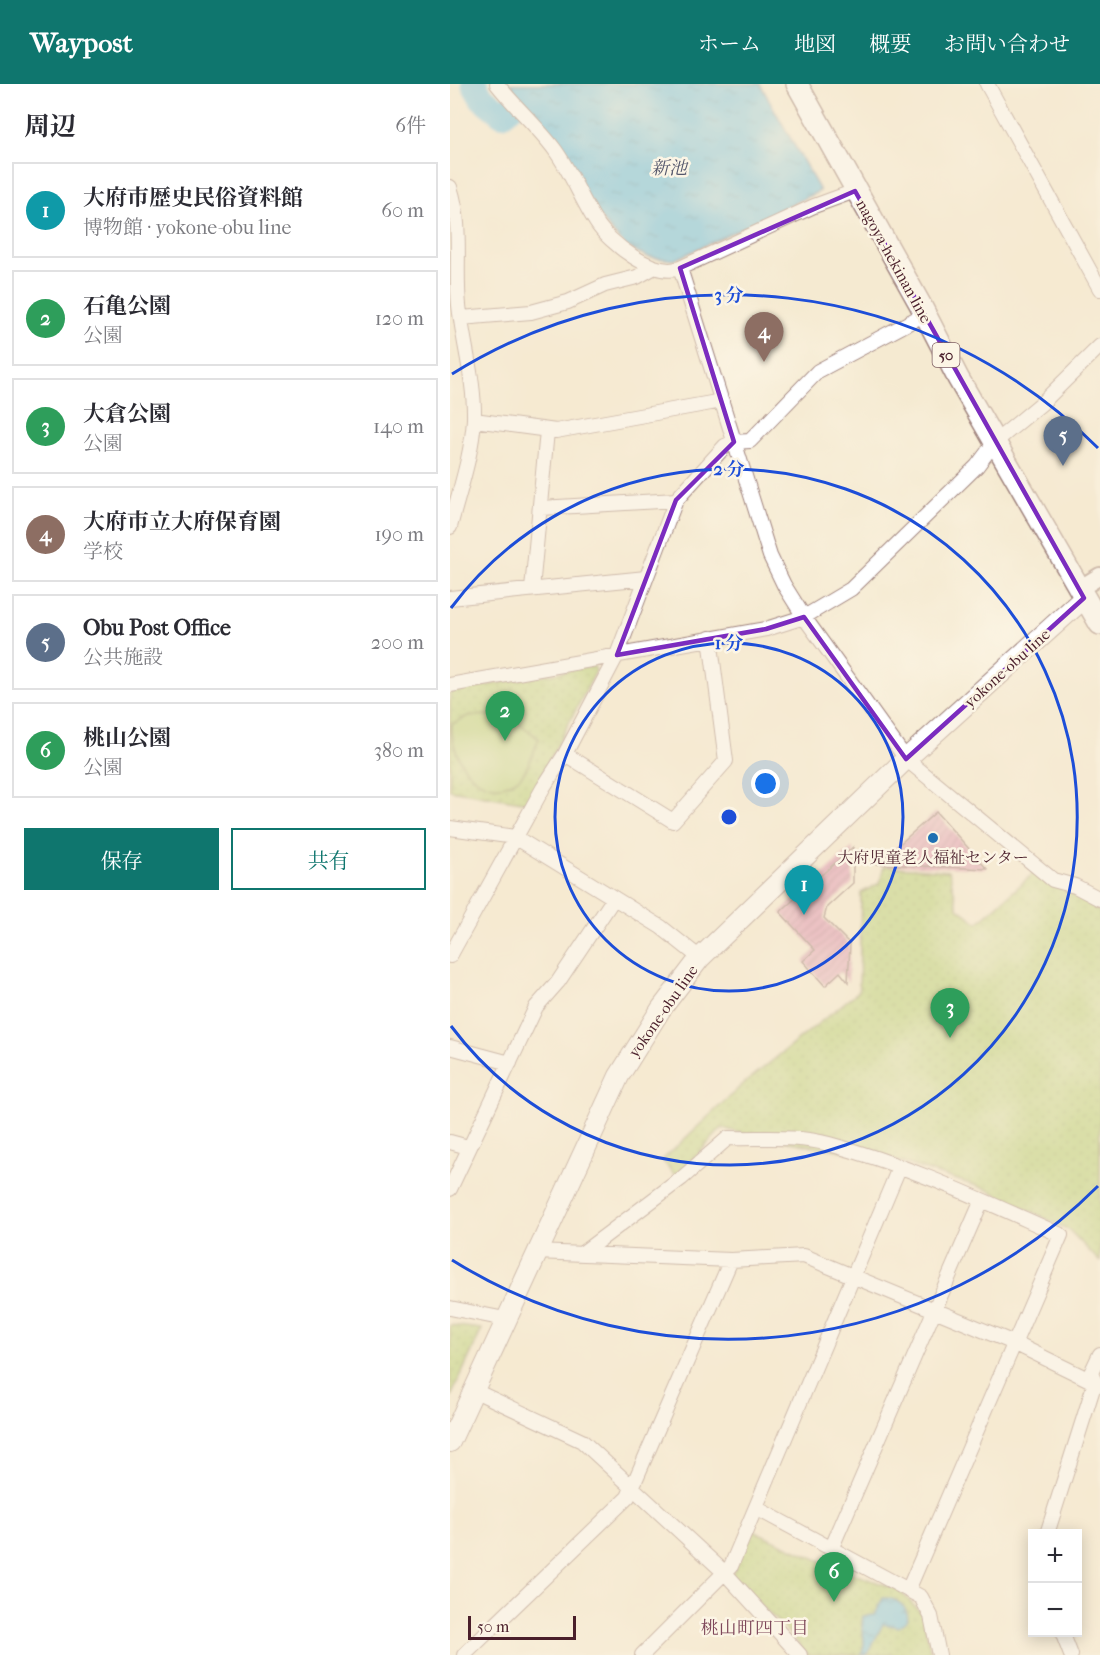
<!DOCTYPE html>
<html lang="ja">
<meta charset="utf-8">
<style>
:root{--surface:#fff;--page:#f7f7f7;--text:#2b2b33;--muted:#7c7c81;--line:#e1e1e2;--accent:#0f766e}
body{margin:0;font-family:"IM FELL French Canon","Noto Serif JP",serif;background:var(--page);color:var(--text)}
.controls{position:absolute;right:18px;bottom:18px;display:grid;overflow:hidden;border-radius:0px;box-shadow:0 3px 15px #0003}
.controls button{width:54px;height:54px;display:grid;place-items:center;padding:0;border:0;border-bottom:2px solid var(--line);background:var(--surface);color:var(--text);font:30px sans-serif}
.scale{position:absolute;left:18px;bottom:15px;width:108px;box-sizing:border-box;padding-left:6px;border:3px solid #4a1f2b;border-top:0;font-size:16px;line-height:21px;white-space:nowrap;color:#4a1f2b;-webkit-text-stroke:4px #fcf5e5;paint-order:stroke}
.you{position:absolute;left:316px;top:700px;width:21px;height:21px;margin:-15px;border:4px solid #fff;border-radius:50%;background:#1a73e8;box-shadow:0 0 0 9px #1a73e833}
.badge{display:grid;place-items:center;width:39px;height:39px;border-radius:50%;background:var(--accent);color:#fff;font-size:20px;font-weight:700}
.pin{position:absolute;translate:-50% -50px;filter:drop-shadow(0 2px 3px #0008)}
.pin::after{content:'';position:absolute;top:32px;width:21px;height:18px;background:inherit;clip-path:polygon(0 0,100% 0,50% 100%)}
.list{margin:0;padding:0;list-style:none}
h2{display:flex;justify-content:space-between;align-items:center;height:78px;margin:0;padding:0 24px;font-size:26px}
h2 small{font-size:20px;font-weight:400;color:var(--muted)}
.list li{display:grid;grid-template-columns:39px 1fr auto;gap:18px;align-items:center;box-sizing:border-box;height:96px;margin:0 12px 12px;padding:0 12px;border:2px solid var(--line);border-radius:0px}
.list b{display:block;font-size:22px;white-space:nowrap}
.list p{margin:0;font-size:20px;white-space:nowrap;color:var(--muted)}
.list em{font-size:20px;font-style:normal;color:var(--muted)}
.actions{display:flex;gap:12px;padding:18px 24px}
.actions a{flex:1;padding:14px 0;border:2px solid var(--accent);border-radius:0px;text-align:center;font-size:21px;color:var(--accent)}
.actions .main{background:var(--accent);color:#fff}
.map{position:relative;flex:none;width:650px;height:1571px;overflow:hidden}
header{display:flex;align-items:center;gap:36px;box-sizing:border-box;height:84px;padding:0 30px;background:var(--accent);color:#fff}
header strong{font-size:28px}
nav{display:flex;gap:33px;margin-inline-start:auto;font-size:21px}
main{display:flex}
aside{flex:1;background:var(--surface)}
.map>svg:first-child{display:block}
.green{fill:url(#green-dots);stroke:#817850;stroke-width:1.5}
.pitch{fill:#b8d176;stroke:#817850;stroke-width:1.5}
.water{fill:url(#water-ripples);stroke:#587088;stroke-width:1.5}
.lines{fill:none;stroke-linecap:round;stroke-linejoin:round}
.river{stroke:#66c0e4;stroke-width:26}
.building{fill:url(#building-hatch)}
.minor-casing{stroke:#a0847e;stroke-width:16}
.tertiary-casing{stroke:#a0847e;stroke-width:20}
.secondary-casing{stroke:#a0847e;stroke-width:22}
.primary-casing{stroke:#a0847e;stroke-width:24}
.minor{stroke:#fff;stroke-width:14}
.tertiary{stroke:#fff;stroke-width:16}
.secondary{stroke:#fff;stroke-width:20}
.primary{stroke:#fff;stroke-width:21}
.marked{fill:none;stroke:#7b2cbf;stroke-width:4.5;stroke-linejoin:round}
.ring{fill:none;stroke:#1d4ed8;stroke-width:3}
.poi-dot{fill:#1f6fb2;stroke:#fcf5e5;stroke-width:2}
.labels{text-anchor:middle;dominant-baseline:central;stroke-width:5;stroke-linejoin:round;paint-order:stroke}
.shield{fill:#fcf5e5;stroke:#7f5f63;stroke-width:1.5}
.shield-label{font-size:15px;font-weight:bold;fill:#4a1f2b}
.street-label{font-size:16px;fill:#4a1f2b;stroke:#fcf5e5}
.poi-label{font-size:16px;fill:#4a1f2b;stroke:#fcf5e5}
.water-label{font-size:18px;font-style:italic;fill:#54576c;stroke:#fcf5e5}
.neighbourhood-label{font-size:18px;fill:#7e475a;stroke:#fcf5e5}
.centre{fill:#1d4ed8;stroke:#fcf5e5;stroke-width:3}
.ring-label{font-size:18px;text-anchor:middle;font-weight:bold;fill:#1d4ed8;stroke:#fcf5e5;stroke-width:5;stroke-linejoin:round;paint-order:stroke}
</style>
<header>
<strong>Waypost</strong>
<nav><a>ホーム</a><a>地図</a><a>概要</a><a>お問い合わせ</a></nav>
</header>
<main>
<aside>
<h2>周辺<small>6件</small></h2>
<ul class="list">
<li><span class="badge" style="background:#0f9aa8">1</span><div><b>大府市歴史民俗資料館</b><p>博物館 · yokone-obu line</p></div><em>60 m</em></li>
<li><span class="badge" style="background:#2e9e5b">2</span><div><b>石亀公園</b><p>公園</p></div><em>120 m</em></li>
<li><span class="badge" style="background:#2e9e5b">3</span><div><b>大倉公園</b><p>公園</p></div><em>140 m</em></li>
<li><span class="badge" style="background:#8d6e63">4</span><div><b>大府市立大府保育園</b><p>学校</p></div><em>190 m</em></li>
<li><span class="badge" style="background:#5c6f8a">5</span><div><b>Obu Post Office</b><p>公共施設</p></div><em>200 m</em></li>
<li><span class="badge" style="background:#2e9e5b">6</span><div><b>桃山公園</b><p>公園</p></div><em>380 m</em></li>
</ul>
<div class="actions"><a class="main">保存</a><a>共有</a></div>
</aside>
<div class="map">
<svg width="650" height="1571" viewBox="0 0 650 1571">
<defs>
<pattern id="green-dots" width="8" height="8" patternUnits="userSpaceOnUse" patternTransform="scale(1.5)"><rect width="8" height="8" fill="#b8d176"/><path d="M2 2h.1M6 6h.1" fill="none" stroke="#a0b366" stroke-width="1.8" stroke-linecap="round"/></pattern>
<pattern id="water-ripples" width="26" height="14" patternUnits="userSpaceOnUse" patternTransform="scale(1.5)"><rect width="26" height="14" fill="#66c0e4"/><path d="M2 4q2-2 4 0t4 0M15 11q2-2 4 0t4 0" fill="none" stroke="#569bb9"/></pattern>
<pattern id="building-hatch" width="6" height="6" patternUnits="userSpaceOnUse" patternTransform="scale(1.5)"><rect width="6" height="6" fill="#df92b2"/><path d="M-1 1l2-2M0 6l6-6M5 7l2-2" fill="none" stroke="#b77791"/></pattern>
</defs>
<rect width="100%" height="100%" fill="#fcf5e5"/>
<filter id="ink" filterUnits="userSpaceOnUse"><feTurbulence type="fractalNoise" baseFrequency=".0167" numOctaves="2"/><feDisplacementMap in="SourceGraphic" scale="12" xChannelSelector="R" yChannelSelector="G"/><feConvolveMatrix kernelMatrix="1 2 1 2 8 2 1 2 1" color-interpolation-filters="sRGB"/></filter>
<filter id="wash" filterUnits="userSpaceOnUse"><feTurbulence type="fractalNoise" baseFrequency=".008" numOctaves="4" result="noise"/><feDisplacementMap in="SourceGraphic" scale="24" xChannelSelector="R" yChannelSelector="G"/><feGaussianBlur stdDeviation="1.35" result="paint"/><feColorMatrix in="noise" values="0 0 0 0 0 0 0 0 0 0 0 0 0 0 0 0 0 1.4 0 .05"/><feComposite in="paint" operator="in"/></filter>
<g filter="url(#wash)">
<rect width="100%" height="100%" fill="#f5ead1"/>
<path class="green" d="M144 582 146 587 77 719 0 706V608Z
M434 782 499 787 508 824 528 839 587 786 650 828V1178L619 1146 536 1105 445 1076 299 1051 272 1044 227 1093 212 1076 292 1001 409 907 411 809 430 799Z
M0 1241 32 1245 0 1315Z
M302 1446 384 1483 449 1506 473 1531 481 1571H356L344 1554 281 1492Z"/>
<path class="pitch" d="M44 631 64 635 89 655C84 666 79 685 70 693 38 720 0 683 2 640L18 632Z"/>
<path class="water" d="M60 0H310L370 107 224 176 198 173 175 162 142 125 122 82Z
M433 1514C445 1513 458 1522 458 1535L449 1543 433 1540 417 1571H411C418 1557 410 1546 413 1532L425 1531Z"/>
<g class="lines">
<path class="river" d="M24 0 32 14 52 30 71 15"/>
</g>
<g id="blocks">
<path class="building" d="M486 728 537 785 427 780Z
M403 763V799L377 823 374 834 400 860 398 898 390 888 375 902 353 877 365 866 330 828Z"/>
</g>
</g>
<g filter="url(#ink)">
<use href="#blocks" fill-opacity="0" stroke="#a0847e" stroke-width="1.5"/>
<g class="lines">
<defs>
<path id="minor" d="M47 0C65 23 88 43 105 66 121 88 131 115 146 138 159 159 204 194 230 184L364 122 405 107
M537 0 650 205
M0 103C13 142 5 181 9 221 13 259 25 297 24 335 22 371 9 408 0 443
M230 184 320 472 334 501 354 533 456 675 603 796 625 802 650 815
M11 234 81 228 118 218 155 201 187 193 203 184
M24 336 106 347 272 317
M91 424 226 416
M82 505 97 347
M0 514 196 494
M0 601 316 545 354 533 401 505 527 382 545 358 592 319 650 262
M115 670 223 737 276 677 260 554
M0 744 65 753 211 843 250 874
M0 872 93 704 115 670 167 571 226 416 275 362 284 358 300 357 368 287 475 230
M0 963 60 979
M0 1058 18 1063
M0 1105 86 923 108 898 164 814
M86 1168 281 1176 354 1172 564 1259 650 1301
M131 1170 232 1094 278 1054C311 1055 346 1051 379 1060 459 1081 536 1118 611 1151L459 1504
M0 1224 55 1235
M23 1306 132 1357 275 1489 350 1571
M306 1424 471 1513 481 1532 489 1571
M597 1450 645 1298 641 1289 650 1270
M382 1463 532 1116
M612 1548 621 1571
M14 1571 178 1413 281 1176
M192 1571 281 1482 449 1084"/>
<path id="tertiary" d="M629 505 650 492"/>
<path id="secondary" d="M0 1358 169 992 211 925 250 874 456 675 634 514"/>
<path id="primary" d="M347 0 470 220 508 294 650 540"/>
</defs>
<use href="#minor" class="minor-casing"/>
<use href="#tertiary" class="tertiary-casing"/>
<use href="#secondary" class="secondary-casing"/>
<use href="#primary" class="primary-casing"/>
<use href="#minor" class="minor"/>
<use href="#tertiary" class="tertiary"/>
<use href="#secondary" class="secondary"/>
<use href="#primary" class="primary"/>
</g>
</g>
<path d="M0 0H650V1571H0ZM405 107 634 514 456 675 354 533 316 545 167 571 226 416 284 358 230 184Z" fill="#f5ead1" fill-opacity=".55" fill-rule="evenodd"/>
<path class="marked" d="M405 107 634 514 456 675 354 533 316 545 167 571 226 416 284 358 230 184Z"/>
<g class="ring">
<circle cx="279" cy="733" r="174"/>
<path d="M1 524A348 348 0 1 1 1 942"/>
<path d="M648 1102A522 522 0 0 1 2 1176M2 290A522 522 0 0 1 648 364"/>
</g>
<circle class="poi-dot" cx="483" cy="754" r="6"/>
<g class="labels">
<rect class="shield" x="482.5" y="259" width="27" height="24" rx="4.5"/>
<g class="shield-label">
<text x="496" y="271">50</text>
</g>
<g class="street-label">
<text transform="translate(444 177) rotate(61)">nagoya-hekinan line</text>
<text transform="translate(557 584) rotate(-42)">yokone-obu line</text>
<text transform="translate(213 927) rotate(-55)">yokone-obu line</text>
</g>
<g class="poi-label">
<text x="483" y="773">大府児童老人福祉センター</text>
</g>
<g class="water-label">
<text x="219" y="84">新池</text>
</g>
<g class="neighbourhood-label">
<text x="305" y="1544">桃山町四丁目</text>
</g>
</g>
<circle cx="279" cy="733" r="9" class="centre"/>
<g class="ring-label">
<text x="279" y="217">3 分</text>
<text x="279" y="391">2 分</text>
<text x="279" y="565">1 分</text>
</g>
</svg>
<div class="controls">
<button>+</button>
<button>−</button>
</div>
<div class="scale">50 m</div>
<div class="you"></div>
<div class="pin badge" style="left:354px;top:831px;background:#0f9aa8">1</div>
<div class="pin badge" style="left:55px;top:657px;background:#2e9e5b">2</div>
<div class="pin badge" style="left:500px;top:954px;background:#2e9e5b">3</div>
<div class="pin badge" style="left:314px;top:278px;background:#8d6e63">4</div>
<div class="pin badge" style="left:613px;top:382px;background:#5c6f8a">5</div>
<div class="pin badge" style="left:384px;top:1518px;background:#2e9e5b">6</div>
</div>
</main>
